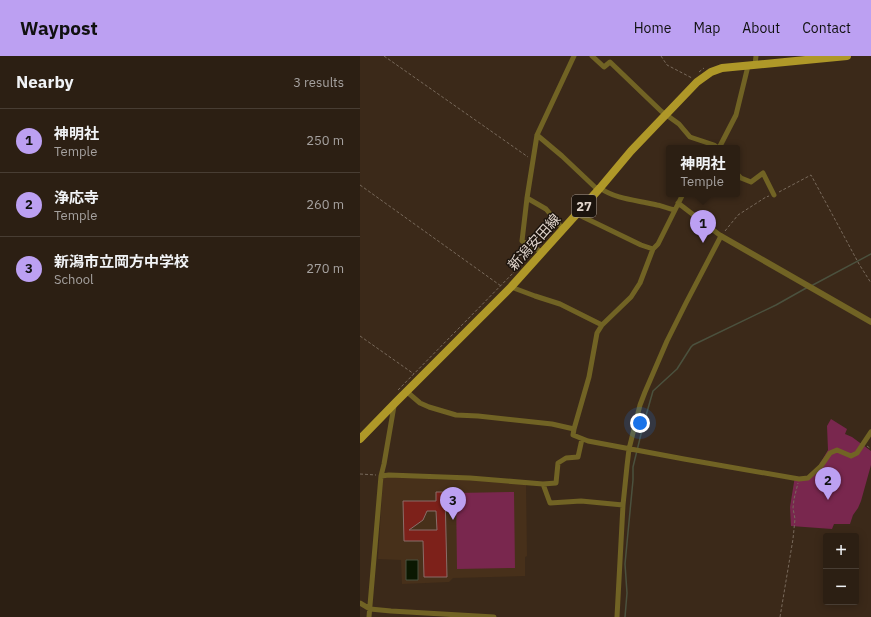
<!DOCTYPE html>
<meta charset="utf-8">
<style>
:root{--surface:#2c1f13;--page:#34271c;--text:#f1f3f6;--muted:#a6a2a0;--line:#483d33;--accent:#bca0f2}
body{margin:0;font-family:"IBM Plex Sans","Noto Sans JP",sans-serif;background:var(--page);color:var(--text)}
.controls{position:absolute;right:12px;bottom:12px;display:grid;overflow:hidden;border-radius:4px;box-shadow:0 2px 10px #0003}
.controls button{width:36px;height:36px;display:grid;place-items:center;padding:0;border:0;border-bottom:1px solid var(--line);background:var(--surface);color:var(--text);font:20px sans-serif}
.you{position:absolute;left:280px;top:367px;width:14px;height:14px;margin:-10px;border:3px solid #fff;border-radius:50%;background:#1a73e8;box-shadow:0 0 0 6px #1a73e833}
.badge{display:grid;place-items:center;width:26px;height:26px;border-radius:50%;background:var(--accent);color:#111;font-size:13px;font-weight:700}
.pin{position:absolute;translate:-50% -33px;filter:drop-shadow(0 1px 2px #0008)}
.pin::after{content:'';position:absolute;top:21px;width:14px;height:12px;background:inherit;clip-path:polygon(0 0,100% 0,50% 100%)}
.popup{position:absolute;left:306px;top:89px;width:74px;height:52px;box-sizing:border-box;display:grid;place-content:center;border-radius:4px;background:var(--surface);filter:drop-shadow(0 1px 3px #0005);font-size:13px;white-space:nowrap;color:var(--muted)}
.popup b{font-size:15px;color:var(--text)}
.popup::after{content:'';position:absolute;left:50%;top:100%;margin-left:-8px;border:8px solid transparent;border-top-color:var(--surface)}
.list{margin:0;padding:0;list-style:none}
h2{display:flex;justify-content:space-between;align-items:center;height:52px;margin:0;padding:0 16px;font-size:17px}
h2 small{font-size:13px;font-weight:400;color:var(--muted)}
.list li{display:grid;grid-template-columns:26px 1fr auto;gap:12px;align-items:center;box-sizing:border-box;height:64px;padding:0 16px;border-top:1px solid var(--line)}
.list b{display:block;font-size:15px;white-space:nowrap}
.list p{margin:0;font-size:13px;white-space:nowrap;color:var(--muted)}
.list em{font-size:13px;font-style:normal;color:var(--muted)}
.map{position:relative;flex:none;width:511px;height:561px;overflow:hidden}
header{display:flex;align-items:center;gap:24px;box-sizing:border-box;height:56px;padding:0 20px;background:var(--accent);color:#111}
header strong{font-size:19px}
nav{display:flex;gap:22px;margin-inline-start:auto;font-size:14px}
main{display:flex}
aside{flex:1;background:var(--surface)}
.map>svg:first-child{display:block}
.built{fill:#47301a}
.green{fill:#79274e}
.water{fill:#0b1801;stroke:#4b513e}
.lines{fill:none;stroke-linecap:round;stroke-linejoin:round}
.stream{stroke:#4b513e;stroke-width:1.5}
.building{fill:#7d211a;stroke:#8a6d69;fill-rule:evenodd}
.path{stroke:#78695b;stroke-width:1;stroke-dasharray:3 2;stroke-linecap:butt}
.minor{stroke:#716324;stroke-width:5}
.tertiary{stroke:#716324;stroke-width:6}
.primary{stroke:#af9828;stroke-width:8}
.labels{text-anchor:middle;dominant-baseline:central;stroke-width:3;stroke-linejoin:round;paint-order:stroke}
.shield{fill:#1c140d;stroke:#a69b93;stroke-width:1}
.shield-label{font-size:13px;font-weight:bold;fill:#e1d5cc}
.street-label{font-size:14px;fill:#e1d5cc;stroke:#1c140d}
</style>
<header>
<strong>Waypost</strong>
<nav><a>Home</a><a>Map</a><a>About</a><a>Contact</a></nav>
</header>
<main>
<aside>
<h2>Nearby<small>3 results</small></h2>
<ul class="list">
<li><span class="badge">1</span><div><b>神明社</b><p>Temple</p></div><em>250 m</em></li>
<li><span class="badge">2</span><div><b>浄応寺</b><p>Temple</p></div><em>260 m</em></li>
<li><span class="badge">3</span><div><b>新潟市立岡方中学校</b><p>School</p></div><em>270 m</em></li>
</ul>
</aside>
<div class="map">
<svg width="511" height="561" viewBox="0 0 511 561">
<rect width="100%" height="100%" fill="#3b2919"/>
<path class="built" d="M28 420 87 424H135L166 427 167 500 165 501V520L93 522 89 526 42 528 41 504 18 503 23 422Z"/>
<path class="green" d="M471 363 487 373 485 378 492 381 511 395V409L501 445 498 452 493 459 490 468H474L472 473 431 470 430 451 435 420 442 422 454 418 468 394 467 370Z
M154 436 155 512 97 513 96 437Z"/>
<path class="water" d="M46 504H58V524H46Z"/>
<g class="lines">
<path class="stream" d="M451 230 511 198
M265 561 267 537 265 508 273 424V411L283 370 293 335 317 313 331 291 333 289 416 249 448 231"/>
</g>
<path class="building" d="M76 436H85L87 521H64L63 485H44L43 445H76ZM67 455H76L77 474H49L63 464Z"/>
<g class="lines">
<path class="path" d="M24 0 168 101
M301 0 307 9 332 22
M339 16 344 12
M0 129 141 230
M419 136 451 119 499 208 511 227
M365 175 378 159 406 141 409 140
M0 280 54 318
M38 334 161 209
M507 390 511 393
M0 418 16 419
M420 561 433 483 435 463 433 452 434 443 438 427"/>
<path class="minor" d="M232 0 244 11 250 6 301 55 319 68 330 81 354 89 358 92
M395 9 396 0
M177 79 202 100 238 134
M359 92 376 59 388 10
M377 118 381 122 391 126 403 117 414 139
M240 132C257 144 278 144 297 149 303 150 309 153 315 154
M323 138 298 188 293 193 280 227 271 241 242 269 237 277 229 321 214 373 213 379 228 385 324 403 439 423 448 422 461 410 470 397 477 394 491 400 497 397 511 376
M167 142 186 153 203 173
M217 158 281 189 293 193
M182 196 162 185 167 142 177 79 214 0
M151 231 175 240 200 248 242 269
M46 335 60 347 69 351 96 359 118 360 192 368 214 373
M21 420 29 419 110 422 183 428 190 447 221 445 263 449
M183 428 196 427 198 407 206 402 218 401 222 383
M0 547 10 553 31 555 134 561
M9 561 21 420 24 408 34 350
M257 561 263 449 267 410 269 393 280 349 285 336 307 285 326 247 361 180 318 147"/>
<path class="tertiary" d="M361 180 511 266"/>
<path class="primary" d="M0 383 35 347 151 231 240 132 271 95 337 26 351 16 362 12 487 0"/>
</g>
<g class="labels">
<rect class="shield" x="212" y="139" width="24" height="22" rx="3"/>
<g class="shield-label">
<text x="224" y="150">27</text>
</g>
<g class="street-label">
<text transform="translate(174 186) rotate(-48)">新潟安田線</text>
</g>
</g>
</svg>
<div class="controls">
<button>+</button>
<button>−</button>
</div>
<div class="you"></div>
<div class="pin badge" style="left:343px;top:187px">1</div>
<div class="popup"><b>神明社</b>Temple</div>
<div class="pin badge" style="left:468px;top:444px">2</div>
<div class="pin badge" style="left:93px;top:464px">3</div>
</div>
</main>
